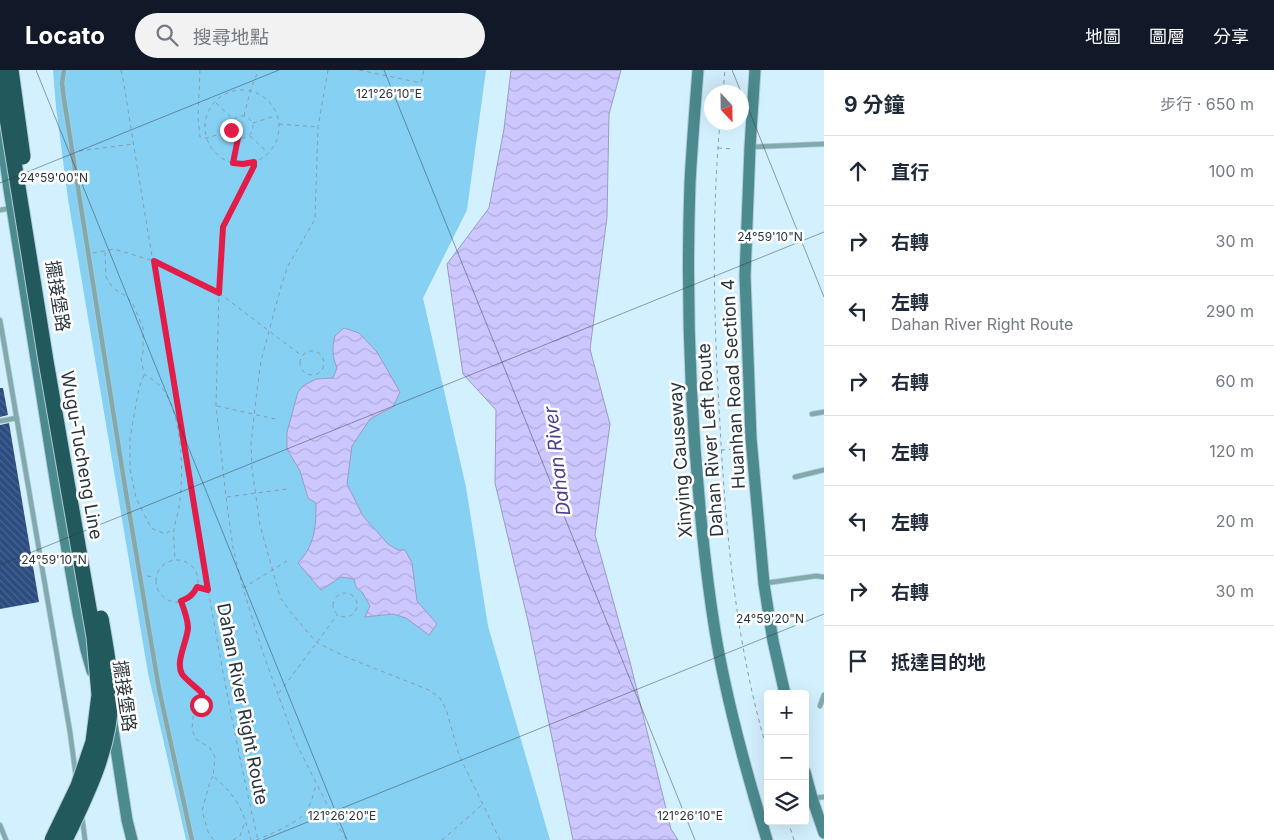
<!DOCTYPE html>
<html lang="zh-TW">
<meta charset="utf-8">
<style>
:root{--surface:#fff;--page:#f2f2f3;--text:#1f2937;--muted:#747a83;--line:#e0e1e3;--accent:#111827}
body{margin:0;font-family:Inter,"Noto Sans TC",sans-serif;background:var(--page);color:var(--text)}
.controls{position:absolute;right:15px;bottom:15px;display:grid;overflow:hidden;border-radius:5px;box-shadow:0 5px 20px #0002}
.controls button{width:45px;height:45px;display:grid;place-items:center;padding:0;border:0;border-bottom:1px solid var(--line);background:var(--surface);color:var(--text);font:25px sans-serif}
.compass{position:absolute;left:704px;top:15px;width:45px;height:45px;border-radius:50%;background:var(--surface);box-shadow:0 5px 20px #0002;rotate:158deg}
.stop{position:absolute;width:15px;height:15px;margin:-11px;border:4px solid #e11d48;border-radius:50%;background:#fff}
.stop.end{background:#e11d48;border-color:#fff;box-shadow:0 1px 5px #0008}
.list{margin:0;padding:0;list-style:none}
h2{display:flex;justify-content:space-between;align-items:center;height:65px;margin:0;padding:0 20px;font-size:21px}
h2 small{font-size:16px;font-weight:400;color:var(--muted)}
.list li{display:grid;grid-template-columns:32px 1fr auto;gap:15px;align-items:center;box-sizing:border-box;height:70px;padding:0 20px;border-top:1px solid var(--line)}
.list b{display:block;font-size:19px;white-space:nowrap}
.list p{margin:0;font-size:16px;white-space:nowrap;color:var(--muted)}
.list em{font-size:16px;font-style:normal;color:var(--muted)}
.icon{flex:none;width:28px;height:28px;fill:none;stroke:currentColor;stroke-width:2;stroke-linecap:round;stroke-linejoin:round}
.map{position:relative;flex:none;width:824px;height:770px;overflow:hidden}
header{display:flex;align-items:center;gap:30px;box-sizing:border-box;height:70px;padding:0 25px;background:var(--accent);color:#fff}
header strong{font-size:24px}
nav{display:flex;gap:28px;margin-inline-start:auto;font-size:18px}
.search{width:350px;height:45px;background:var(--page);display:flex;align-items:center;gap:12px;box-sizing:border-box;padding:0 18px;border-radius:28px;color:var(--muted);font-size:19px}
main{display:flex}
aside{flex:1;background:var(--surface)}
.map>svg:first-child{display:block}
.park{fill:#86d0f4}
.water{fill:url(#water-waves);stroke:#9b9bc4}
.building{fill:url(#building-back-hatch)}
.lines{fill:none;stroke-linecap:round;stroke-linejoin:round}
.lane-casing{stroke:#b1cbd7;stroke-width:6}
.secondary-casing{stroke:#b1cbd7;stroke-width:13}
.path{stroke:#889da7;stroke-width:1;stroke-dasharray:4 4;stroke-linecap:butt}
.lane{stroke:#82aaad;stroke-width:4.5}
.secondary{stroke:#4b8a8f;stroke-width:11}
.highway-bridge-casing{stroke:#b1cbd7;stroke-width:17;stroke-linecap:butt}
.highway-bridge{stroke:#22595d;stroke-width:15}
.route{stroke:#e11d48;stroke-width:6}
.ticks{fill:none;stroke:#2a353b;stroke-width:1;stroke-opacity:0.45}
.labels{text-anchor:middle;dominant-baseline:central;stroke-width:5;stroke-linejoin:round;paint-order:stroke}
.street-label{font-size:18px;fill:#2a353b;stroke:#fff}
.water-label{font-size:19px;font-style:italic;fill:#4d3e8d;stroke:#fff}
.ticks-label{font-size:12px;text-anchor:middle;fill:#2a353b;stroke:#fff;stroke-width:5;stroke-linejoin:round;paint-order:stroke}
</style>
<header>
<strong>Locato</strong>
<div class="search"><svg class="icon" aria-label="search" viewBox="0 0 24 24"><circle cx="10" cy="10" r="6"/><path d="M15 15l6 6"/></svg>搜尋地點</div>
<nav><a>地圖</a><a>圖層</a><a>分享</a></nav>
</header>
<main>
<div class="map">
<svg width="824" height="770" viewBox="0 0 824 770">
<defs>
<pattern id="water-waves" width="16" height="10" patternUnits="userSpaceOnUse" patternTransform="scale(1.25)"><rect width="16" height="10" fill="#ccc7ff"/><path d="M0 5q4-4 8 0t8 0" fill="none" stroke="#afacdb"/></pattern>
<pattern id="building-back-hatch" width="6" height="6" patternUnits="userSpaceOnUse" patternTransform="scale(1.25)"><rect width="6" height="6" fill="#2b4c80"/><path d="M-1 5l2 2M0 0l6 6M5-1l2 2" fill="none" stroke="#49648e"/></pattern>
</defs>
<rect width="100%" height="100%" fill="#d3f0fe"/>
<path class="park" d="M53 0H486L467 140 423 228 466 417 488 556 550 770H186L148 603 68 129 56 37Z"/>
<path class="water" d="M511 0H621L609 44 607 147 590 279 610 354 595 465 630 592 671 759 678 770H573L528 551 495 413 496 340 463 304 447 194 489 138 504 59Z
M344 258 359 263 377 282 400 322 393 337 370 349 352 376 347 414 363 446 388 474 398 480H405L412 493 417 531 437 554 429 565 406 548 393 544 365 547 370 536 362 522 356 517 354 509 341 507 321 520 298 493C315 475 316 457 316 433L308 428 300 401 287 379V362L298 322 303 316 316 309 333 308 337 298C332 286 332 278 335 266Z"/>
<path class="building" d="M0 318H3L8 345 0 347Z
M9 353 39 532 0 539V355Z"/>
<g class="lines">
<defs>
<path id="lane" d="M64 0 62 13 64 29 125 417 159 619 192 770
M750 77 824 74
M0 140 11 138
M0 250 70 662 76 707
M812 344 824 342
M0 351 17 348
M795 407 824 400
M766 513 816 506 824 507
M820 636 824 625
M814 728 824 727
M82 747 85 770
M0 755 6 770"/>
<path id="secondary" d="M698 0C695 38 692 75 690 113 686 225 690 338 701 449 705 490 710 532 717 573 729 640 747 705 767 770
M755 0 750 77 745 206 751 368 764 514 773 571 785 624
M0 42 1 62 9 119 58 428 78 543 86 580 92 601
M112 653 127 750 132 770
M805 702 812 728 824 763"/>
</defs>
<use href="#lane" class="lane-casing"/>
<use href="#secondary" class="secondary-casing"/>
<path class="path" d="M121 0 124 14C141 124 160 232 178 342 202 485 225 628 258 770
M200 0 198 47 200 67 206 68 231 61
M328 0 318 57 315 149 288 196 282 213 261 291 257 320 251 374 252 399 260 455 280 527 289 540 316 572 346 587 429 620 440 628 446 639 459 685 500 770
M359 0 421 13 424 0
M205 57a37 37 0 1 1 74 0a37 37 0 1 1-74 0Z
M723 22 725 0
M216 33 233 49
M244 46C248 30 251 15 259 0
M231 57a11 11 0 1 1 22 0a11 11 0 1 1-22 0Z
M720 52C711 153 714 254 720 355 726 465 736 576 768 683
M253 53 275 46
M279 54 317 57
M250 66 267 82
M718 78 734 79
M79 81 133 74
M233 92 238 69
M254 92V96L223 157 219 223 216 336 226 427 233 478 243 518 263 583 295 671 338 756 347 770
M105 182 106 207 110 214 117 221 126 226 133 234 143 258V282L141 288 144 304C150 308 157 312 162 318 183 345 184 404 179 437 178 444 175 452 174 459 173 469 175 480 175 490
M93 183 114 179 154 191 219 223 302 286
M300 293a12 12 0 1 1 24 0a12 12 0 1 1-24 0Z
M144 305 139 318 130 368V399L136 428 151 458 165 464 173 459
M217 336 275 349
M721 380 738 379
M227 427 287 419
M156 511a21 21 0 1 1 42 0a21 21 0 1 1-42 0Z
M147 506 155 507
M197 517 208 520
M243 518 287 491
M333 535a12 12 0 1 1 24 0a12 12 0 1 1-24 0Z
M181 531C184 539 188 550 188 558 187 572 175 592 182 604 184 608 198 619 202 623L201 635 193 647 192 660 196 669 210 678 215 687 213 706C237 726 243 740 251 770
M279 623 338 544
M213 706 210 712 202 741 209 765 214 770
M788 751 794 770
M233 770 240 766 245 752
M256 770C267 766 297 753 304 744 311 736 313 725 316 715
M442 770 482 735"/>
<use href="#lane" class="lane"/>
<use href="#secondary" class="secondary"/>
<defs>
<path id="highway-bridge" d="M0 0 6 42 46 291 94 567 99 625 93 672 78 716 52 770
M11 0 23 87
M65 770C88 723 112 674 111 621 110 596 105 572 101 548"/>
</defs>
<use href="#highway-bridge" class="highway-bridge-casing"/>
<use href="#highway-bridge" class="highway-bridge"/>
</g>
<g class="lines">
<path class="route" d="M201 635 202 623C198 619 184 608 182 604 175 592 187 572 188 558 188 550 184 539 181 531 189 528 193 525 197 517L208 520 154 191 219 223 223 157 254 96V92L243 94 233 93 238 68 232 64 231 60"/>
</g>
<path class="ticks" d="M36 0 347 770M384 0 695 770M732 0 741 22M742 23 824 227M0 113 279 0M0 495 824 162M263 770 824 544"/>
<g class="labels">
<g class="street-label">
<text transform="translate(58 226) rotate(81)">擺接堡路</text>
<text transform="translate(733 314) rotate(-93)">Huanhan Road Section 4</text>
<text transform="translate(710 370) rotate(-94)">Dahan River Left Route</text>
<text transform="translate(82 385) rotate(80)">Wugu-Tucheng Line</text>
<text transform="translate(680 390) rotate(-94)">Xinying Causeway</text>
<text transform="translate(125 626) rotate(82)">擺接堡路</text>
<text transform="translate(243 634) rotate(79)">Dahan River Right Route</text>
</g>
<g class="water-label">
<text transform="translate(557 391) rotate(-97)">Dahan River</text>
</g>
</g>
<g class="ticks-label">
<text x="389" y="28">121°26'10"E</text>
<text x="54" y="112">24°59'00"N</text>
<text x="770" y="171">24°59'10"N</text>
<text x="54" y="494">24°59'10"N</text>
<text x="770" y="553">24°59'20"N</text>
<text x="342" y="750">121°26'20"E</text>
<text x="690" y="750">121°26'10"E</text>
</g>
</svg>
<div class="controls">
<button>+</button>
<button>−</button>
<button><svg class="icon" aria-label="layers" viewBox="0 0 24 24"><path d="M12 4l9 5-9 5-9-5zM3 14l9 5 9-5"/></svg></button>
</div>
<svg class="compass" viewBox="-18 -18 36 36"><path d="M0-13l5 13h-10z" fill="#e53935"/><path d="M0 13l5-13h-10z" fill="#747a83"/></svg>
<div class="stop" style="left:201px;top:635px"></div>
<div class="stop end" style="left:231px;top:60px"></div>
</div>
<aside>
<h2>9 分鐘<small>步行 · 650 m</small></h2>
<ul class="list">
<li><svg class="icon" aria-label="ahead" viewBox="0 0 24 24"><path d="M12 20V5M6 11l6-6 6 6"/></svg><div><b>直行</b></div><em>100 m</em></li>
<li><svg class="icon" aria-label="right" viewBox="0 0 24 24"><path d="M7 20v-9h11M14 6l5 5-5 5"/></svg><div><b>右轉</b></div><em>30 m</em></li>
<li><svg class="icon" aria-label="left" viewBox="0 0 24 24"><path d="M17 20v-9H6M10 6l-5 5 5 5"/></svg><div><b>左轉</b><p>Dahan River Right Route</p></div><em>290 m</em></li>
<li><svg class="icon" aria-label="right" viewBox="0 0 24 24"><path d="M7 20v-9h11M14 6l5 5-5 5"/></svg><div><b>右轉</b></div><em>60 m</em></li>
<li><svg class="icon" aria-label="left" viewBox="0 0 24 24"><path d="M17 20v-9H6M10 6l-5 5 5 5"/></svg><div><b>左轉</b></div><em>120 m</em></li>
<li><svg class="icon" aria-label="left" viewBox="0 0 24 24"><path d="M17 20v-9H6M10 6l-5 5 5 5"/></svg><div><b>左轉</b></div><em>20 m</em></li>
<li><svg class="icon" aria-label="right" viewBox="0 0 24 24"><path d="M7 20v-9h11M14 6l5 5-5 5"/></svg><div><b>右轉</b></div><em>30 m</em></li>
<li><svg class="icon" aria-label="arrive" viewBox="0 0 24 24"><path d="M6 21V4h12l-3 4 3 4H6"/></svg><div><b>抵達目的地</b></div></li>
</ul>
</aside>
</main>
